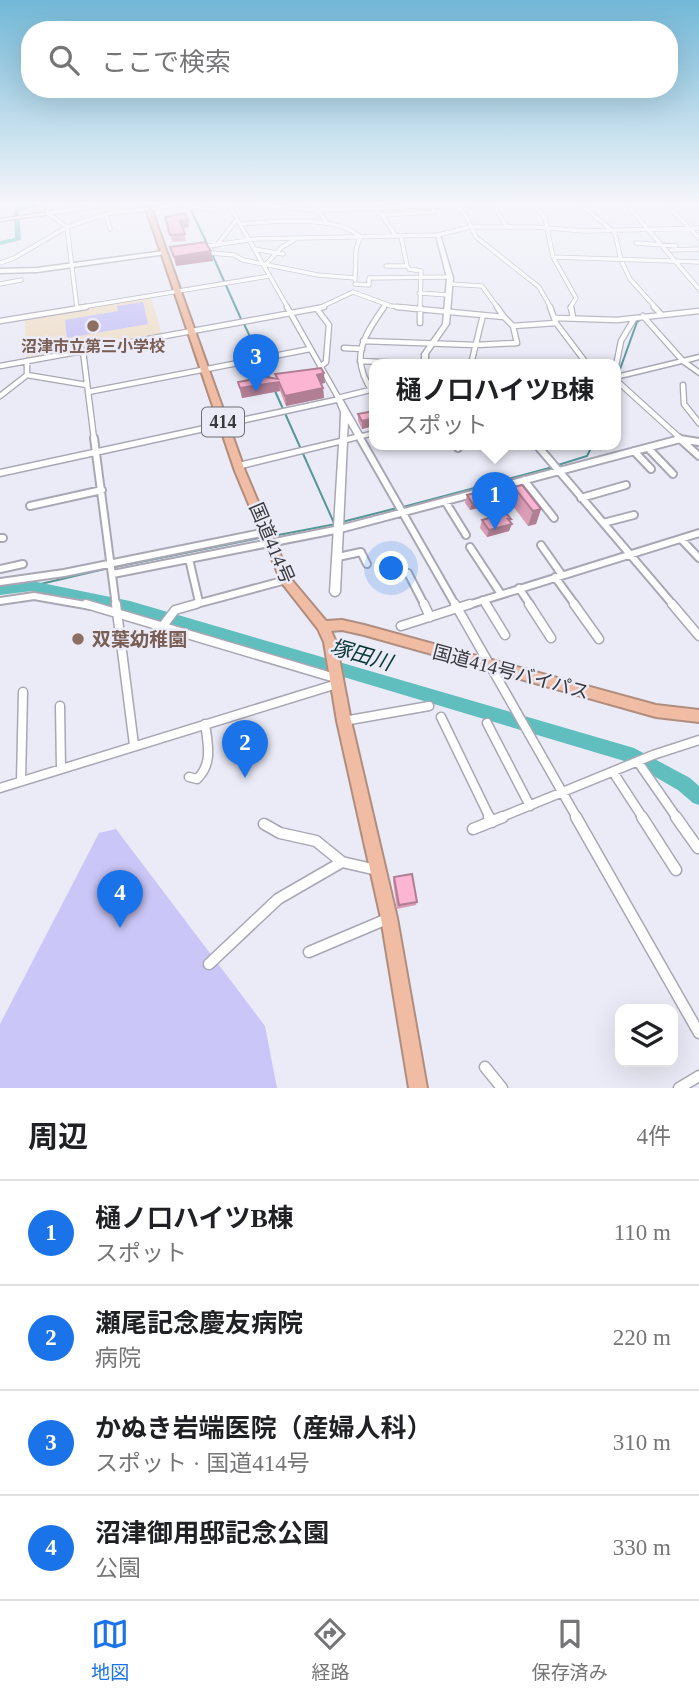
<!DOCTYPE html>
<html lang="ja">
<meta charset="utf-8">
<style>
:root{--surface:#fff;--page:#f6f6f6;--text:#202124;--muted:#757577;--line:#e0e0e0;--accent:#1a73e8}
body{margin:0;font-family:"Times New Roman","Noto Sans JP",serif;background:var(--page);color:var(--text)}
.controls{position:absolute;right:21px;bottom:21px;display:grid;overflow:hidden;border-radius:14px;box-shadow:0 7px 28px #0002}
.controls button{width:63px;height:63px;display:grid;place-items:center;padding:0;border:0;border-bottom:2px solid var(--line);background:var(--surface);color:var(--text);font:35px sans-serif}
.you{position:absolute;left:392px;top:569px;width:24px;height:24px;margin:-18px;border:5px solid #fff;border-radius:50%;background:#1a73e8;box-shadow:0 0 0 10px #1a73e833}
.badge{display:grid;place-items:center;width:46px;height:46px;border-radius:50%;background:var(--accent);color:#fff;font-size:23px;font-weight:700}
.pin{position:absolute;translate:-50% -58px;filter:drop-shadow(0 2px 4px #0008)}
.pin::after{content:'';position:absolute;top:37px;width:24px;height:21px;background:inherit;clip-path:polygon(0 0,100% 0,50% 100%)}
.popup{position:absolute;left:369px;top:359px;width:252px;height:91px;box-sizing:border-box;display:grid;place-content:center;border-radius:14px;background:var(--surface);filter:drop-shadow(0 2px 5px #0005);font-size:23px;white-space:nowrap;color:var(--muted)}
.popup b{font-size:26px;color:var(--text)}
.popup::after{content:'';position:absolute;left:50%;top:100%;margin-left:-14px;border:14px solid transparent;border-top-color:var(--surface)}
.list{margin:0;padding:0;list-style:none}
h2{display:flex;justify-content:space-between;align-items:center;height:91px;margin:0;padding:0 28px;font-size:30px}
h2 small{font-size:23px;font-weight:400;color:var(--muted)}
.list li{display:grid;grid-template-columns:46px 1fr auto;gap:21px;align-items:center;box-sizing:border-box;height:105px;padding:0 28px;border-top:2px solid var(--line)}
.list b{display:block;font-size:26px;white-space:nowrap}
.list p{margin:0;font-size:23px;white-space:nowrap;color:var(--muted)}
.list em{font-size:23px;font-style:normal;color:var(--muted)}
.icon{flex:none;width:38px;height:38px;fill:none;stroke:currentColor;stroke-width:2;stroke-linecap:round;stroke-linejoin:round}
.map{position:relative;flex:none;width:699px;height:1088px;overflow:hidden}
.search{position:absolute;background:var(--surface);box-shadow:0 7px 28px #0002;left:21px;right:21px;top:21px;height:77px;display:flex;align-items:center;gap:18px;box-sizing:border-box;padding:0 24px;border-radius:28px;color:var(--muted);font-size:26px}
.sheet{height:511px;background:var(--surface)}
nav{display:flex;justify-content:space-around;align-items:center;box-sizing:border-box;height:98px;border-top:2px solid var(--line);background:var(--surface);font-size:19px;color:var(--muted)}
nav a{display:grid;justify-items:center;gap:4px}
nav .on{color:var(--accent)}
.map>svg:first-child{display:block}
.education{fill:#efe0cd}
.green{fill:#cac6f7}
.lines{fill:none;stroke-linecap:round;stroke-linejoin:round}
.stream{stroke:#559697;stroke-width:2}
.river{fill:#61bebe;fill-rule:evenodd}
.street-far4-casing{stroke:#a8a7b3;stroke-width:5}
.street-far3-casing{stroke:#a8a7b3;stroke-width:7}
.street-far2-casing{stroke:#a8a7b3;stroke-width:10}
.street-far1-casing{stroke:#a8a7b3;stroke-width:11}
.street-casing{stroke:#a8a7b3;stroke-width:13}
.secondary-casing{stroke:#a8a7b3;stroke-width:3}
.highway-casing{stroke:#b08e7f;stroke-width:4}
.street-far4{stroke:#fff;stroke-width:3.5}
.street-far3{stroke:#fff;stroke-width:4.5}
.street-far2{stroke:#fff;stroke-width:6}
.street-far1{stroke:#fff;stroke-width:8}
.street{stroke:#fff;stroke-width:10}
.secondary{fill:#fff;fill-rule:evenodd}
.highway{fill:#f0bca3;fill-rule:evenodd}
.wall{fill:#d99db5}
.shaded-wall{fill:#b07f94}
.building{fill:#fcb6d3;stroke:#b07f94;stroke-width:2}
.education-dot{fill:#8d6e63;stroke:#ebebf7;stroke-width:2.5}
.labels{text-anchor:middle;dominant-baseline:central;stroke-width:5;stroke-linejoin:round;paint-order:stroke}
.far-education-label{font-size:16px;font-weight:bold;fill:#785e54;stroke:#ebebf7}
.shield{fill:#ebebf7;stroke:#6e6e75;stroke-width:2}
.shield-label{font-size:18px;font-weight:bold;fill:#38383d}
.street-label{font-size:19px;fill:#38383d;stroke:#ebebf7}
.education-label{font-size:19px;font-weight:bold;fill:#785e54;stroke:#ebebf7;text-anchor:start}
.water-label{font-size:21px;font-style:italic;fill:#093737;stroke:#ebebf7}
</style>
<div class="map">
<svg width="699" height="1088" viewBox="0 0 699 1088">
<rect width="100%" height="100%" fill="#ebebf7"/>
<path class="education" d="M151 297 162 335 26 359 25 318Z"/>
<path class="green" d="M143 302 148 324 67 338 65 320 118 311 117 306Z
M116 829 265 1026 277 1088H0V1024L99 833Z"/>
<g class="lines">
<path class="stream" d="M197 205 191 210 208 246
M212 254 241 319
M244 324 270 379
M619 372 637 322 642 319
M275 391 334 523
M558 465 587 456 593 444
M403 507 553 467
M342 522 397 508
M273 536 336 524
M115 567 264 537
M32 586 109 568"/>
<path class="river" d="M32 205H42L19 211 21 240 0 245V241L15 238 14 209Z
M32 581 130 601 634 748 690 778 699 786V805L693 803 678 790 631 763 130 613 32 591 0 595V585Z"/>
<defs>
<path id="street-far4" d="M47 205 49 214 67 227 77 308
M229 205 288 308
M247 205 317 210 481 205
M314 205 327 223
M456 205 466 216 476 237 539 287 551 308
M493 205 507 227
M534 205 545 218 553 257 576 298 570 308
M582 205 615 233 621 260 630 279 656 308
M627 205 699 289
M667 205 699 238
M315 206 336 205
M49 213 104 205
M381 214 396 236
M382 215 434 212 431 206
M240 224C270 222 338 214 360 237
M110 229 106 214 180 205 212 210 220 205
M401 236 407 266 409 269 421 271 420 308
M636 243 676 246
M217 245 237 219
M209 246 212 253 234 255 243 260 318 275 355 278
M200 247 256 239 438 235 470 227H535L585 231 699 228
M254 249 283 254
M671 250 699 249
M553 257 699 262
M0 263 14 258 67 227 133 205
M267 263 282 247 294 240
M386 266H407
M355 280 356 250 360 237
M0 284 21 280
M355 284 369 285V278L450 277
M449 284 482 286 498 308
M353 292 391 306 415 308
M419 293 448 295
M76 308 269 276
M319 308 353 292
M383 308 385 305"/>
<path id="street-far3" d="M287 307 339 399
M397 307 504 317 513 326 556 323
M497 307 504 317
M550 307 556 323 587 364
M571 307 573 318
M654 307 661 314
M317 309 329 325 326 362 320 367
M643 316 683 361
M556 318 617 320 699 311
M0 321 86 307
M420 323V307
M363 341 476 345 517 343 513 326
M344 348 362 349
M83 351 94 439
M360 361 422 364
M471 364 483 315
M0 366 324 307
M616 366 621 341 634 319
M27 375 87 385
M616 380 681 439
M683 385 684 404 699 423
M88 392 310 349
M374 394C349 359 362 339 384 307
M0 396 27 375V361
M338 398 374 389
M360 437 361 439
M679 439H682"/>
<path id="street-far2" d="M94 438 116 606
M360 438 456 606
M679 438 699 456
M455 444 458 448
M536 444 674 606
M648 448 673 474
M634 451 651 469
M524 480 554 518
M581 498 626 485
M445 501 466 535
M30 506 102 490
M603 523 634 515
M0 538H3
M681 539 699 558
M541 545 562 575
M470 547 501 594
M338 557 361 552 367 564
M189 559 199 602
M0 569 23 564
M408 573 425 606
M113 574 340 529 680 439 699 442
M555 577 576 606
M0 582 64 573 266 532
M519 588 531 606
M483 600 487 606
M0 601 34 596 91 606
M189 606 286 580
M465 606 699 533"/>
<path id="street-far1" d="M86 604 335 678
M116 604 134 745
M424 604 430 617
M455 604 577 818
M486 604 505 635
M529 604 551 638
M574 604 599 639
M672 604 699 636
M401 626 470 604
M162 627 175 610 196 604
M60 706 61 769
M441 717 490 818
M344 721 429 706
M487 723 530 806
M638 762 677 818
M613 772 643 818
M189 777 197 779C213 764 208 744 205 724
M21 781 23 692
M0 788 337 684
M499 818 653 755 699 740"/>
<path id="street" d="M489 817 492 822
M576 817 699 1033
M642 817 676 870
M676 817 698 848
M264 824 280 833 316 841 342 862
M473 829 503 817
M309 952 387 919
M209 964 278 899 342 862 377 870
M485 1067 502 1088
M679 1088 699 1076"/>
<path id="secondary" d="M49 212 51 213V214L0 221V219Z
M438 234 440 235 453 278 449 324 428 354V364H422V354L443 324 447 278 436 235Z
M164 251 167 253 166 254 37 272 0 273V269L37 268Z
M699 355V359L688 362 699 370V375L682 363 616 379V375Z
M339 397 342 399 362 434 374 431V435L347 442 340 592 338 595 335 596 332 595 330 592 339 444 238 469 234 466 238 463 340 439 341 412 337 402 0 476V470ZM348 423 355 435 347 437Z"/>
<path id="highway" d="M145 205H150L245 471 290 578 326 621 342 620 364 625 656 705 699 710V722L656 717 364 635 342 630 331 631 336 642 351 721 397 918 427 1088H409L381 918 337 721 324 642 318 629 282 583 235 471Z"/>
</defs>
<use href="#street-far4" class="street-far4-casing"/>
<use href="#street-far3" class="street-far3-casing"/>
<use href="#street-far2" class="street-far2-casing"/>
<use href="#street-far1" class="street-far1-casing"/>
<use href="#street" class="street-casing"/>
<use href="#secondary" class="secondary-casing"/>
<use href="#highway" class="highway-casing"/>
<use href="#street-far4" class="street-far4"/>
<use href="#street-far3" class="street-far3"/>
<use href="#street-far2" class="street-far2"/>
<use href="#street-far1" class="street-far1"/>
<use href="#street" class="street"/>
<use href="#secondary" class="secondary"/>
<use href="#highway" class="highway"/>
</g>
<path class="wall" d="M165 217 189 227 183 228 186 241 172 242Z
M275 374 325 383 321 384 323 388 324 398 286 406 280 391 242 398 238 382 276 379Z
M374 411V426L362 429 358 421V414Z
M514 487 541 509 536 524 528 526 510 502Z
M467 495 492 497 490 505 470 510 465 503Z
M482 520 510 522 509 531 487 537 480 528Z
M394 877 417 902 416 905 397 909 393 881Z"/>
<path class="shaded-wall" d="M188 220 189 227 182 228 180 221Z
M211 251 213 261 176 266 174 257Z
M324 373 325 383 317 384V375Z
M279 382 280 391 242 398 240 388Z
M323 388 324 398 286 406 285 396Z
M374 418V426L362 429V421Z
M492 497 490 505 470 510 472 503Z
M541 509 536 524 528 526 533 511Z
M508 519H511L509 525 512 524 509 531 487 537 489 530Z"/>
<path class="building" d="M185 213 188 220 180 221 185 234 170 235 165 217Z
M205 242 211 251 174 257 170 247Z
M321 368 324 373 317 375 323 388 285 396 279 382 240 388 238 382 266 377 278 379 275 374Z
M374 411V418L362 421 358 414Z
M522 485 541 509 533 511 514 487Z
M487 490 492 497 472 503 467 495Z
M506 513 511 519H508L512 524 489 530 482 520Z
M412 874 417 902 399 905 394 877Z"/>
<linearGradient id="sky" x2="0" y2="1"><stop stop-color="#72b8d7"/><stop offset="0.57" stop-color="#f6f6fb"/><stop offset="1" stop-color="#f6f6fb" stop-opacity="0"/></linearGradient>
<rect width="699" height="357" fill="url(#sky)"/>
<g class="education-dot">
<circle cx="93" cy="326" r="7"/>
<circle cx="78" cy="639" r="7"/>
</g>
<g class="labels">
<g class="far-education-label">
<text x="93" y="346">沼津市立第三小学校</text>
</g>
<rect class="shield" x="202" y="407.5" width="42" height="29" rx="5"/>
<g class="shield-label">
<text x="223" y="422">414</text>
</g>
<g class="street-label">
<text transform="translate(272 543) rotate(67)">国道414号</text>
<text transform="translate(511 672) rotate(15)">国道414号バイパス</text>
</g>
<g class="education-label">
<text x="92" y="639">双葉幼稚園</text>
</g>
<g class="water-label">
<text transform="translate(361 655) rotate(16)">塚田川</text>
</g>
</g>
</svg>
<div class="controls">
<button><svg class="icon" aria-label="layers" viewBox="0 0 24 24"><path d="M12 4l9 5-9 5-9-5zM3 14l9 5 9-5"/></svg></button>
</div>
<div class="you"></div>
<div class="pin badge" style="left:495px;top:530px">1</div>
<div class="popup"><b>樋ノ口ハイツB棟</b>スポット</div>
<div class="pin badge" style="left:245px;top:778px">2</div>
<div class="pin badge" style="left:256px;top:392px">3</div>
<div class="pin badge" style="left:120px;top:928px">4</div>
<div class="search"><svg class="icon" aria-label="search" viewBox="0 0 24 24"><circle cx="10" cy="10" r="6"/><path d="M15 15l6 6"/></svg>ここで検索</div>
</div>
<section class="sheet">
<h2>周辺<small>4件</small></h2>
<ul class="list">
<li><span class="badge">1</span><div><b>樋ノ口ハイツB棟</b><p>スポット</p></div><em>110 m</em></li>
<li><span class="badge">2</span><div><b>瀬尾記念慶友病院</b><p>病院</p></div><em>220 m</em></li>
<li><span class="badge">3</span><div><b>かぬき岩端医院（産婦人科）</b><p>スポット · 国道414号</p></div><em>310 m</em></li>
<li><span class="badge">4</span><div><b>沼津御用邸記念公園</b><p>公園</p></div><em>330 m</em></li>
</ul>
</section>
<nav>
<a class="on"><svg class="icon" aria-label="map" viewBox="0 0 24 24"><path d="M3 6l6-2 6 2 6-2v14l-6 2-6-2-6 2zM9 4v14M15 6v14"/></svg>地図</a>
<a><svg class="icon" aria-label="directions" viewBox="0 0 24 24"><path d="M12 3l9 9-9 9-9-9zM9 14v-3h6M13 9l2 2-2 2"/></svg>経路</a>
<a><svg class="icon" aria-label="saved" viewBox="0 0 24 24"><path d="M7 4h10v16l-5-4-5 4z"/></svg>保存済み</a>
</nav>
